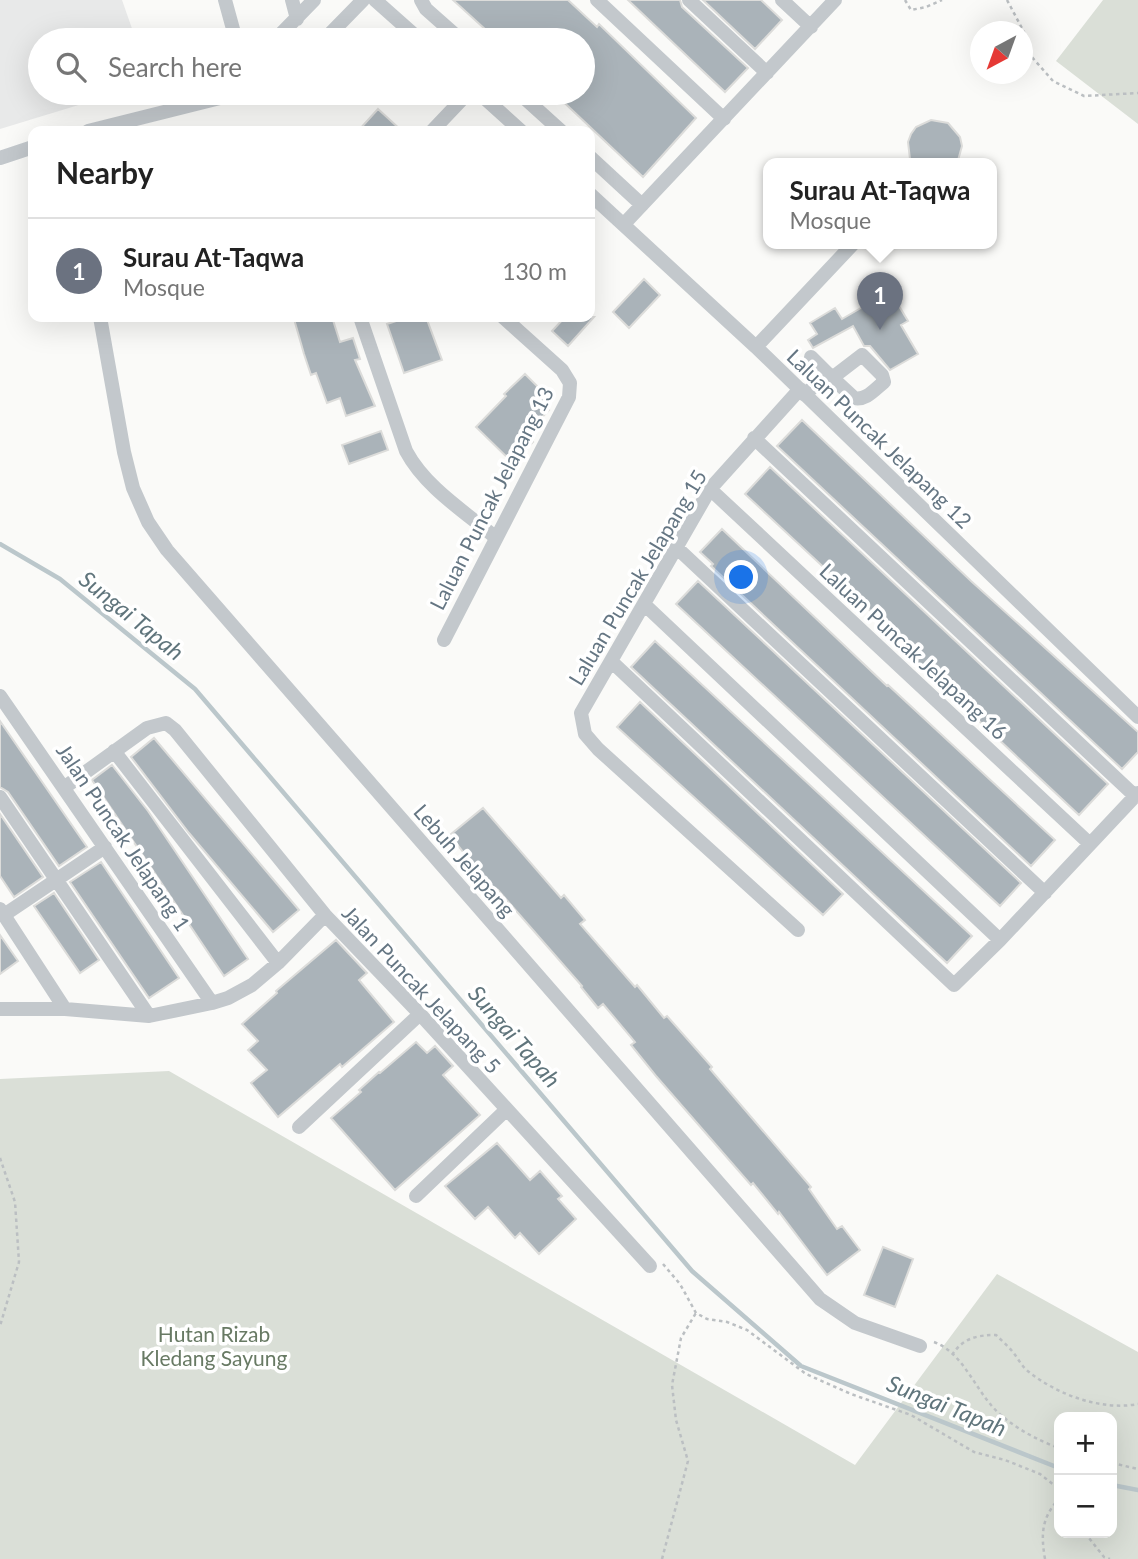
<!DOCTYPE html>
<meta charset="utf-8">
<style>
:root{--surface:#fff;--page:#f6f6f6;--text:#222;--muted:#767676;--line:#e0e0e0;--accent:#e4572e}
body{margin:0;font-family:Lato,sans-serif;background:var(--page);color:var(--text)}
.controls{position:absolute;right:21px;bottom:21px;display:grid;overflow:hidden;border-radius:14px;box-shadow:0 7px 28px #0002}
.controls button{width:63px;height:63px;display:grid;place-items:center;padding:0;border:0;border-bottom:2px solid var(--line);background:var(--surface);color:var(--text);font:35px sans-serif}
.compass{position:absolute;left:970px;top:21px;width:63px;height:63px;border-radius:50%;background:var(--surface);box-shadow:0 7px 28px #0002;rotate:221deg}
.you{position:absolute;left:742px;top:578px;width:24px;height:24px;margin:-18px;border:5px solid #fff;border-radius:50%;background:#1a73e8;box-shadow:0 0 0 10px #1a73e833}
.badge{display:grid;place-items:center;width:46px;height:46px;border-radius:50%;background:var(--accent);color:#fff;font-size:23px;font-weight:700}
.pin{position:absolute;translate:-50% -58px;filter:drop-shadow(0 2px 4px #0008)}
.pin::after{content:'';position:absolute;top:37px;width:24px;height:21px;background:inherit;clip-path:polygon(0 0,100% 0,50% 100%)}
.popup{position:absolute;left:763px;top:158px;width:234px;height:91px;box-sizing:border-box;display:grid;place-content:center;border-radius:14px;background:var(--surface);filter:drop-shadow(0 2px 5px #0005);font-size:23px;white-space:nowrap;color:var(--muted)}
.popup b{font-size:26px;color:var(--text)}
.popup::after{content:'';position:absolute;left:50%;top:100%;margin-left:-14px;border:14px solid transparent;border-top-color:var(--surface)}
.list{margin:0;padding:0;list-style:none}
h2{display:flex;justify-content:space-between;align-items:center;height:91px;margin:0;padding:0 28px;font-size:30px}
h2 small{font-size:23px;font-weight:400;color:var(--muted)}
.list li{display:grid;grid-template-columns:46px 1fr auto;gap:21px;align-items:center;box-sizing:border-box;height:105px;padding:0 28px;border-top:2px solid var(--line)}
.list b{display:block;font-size:26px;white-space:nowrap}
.list p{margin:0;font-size:23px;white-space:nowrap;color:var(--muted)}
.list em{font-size:23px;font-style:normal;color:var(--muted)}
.icon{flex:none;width:38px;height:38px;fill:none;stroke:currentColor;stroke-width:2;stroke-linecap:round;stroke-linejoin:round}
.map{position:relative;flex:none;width:1138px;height:1559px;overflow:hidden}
.search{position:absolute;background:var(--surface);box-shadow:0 7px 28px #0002;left:28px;top:28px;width:567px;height:77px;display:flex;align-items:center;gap:18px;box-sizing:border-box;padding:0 24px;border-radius:38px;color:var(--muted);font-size:26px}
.panel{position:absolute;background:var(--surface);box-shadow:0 7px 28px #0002;left:28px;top:126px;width:567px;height:196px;border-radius:14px}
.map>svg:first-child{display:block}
.built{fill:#e8e9e9}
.green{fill:#dadfd7;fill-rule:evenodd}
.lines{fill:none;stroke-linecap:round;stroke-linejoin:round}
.stream{stroke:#bbc7cb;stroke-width:4.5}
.building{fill:#aab3b9;stroke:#dcdcda;stroke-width:2}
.path{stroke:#bbbfc2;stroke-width:2.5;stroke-dasharray:3.5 3.5;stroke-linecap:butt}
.minor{stroke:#c3c8cc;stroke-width:14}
.labels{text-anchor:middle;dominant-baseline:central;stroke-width:7;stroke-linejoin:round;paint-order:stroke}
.street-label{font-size:21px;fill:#657683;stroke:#fff}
.park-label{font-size:21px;fill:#687a64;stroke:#fff}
.water-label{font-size:23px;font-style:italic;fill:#60757c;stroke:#fff}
</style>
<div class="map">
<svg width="1138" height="1559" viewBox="0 0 1138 1559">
<rect width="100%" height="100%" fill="#fafaf8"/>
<path class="built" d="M0 0H122L136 40H40V93H118L0 129Z"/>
<path class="green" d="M1103 0H1138V124L1056 61Z
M169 1071 855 1465 997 1274 1138 1352V1559H0V1079ZM1059 1417H1112V1533H1059Z"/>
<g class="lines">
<path class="stream" d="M0 544 60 579 195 689 692 1271 801 1366 1059 1468
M1112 1485 1138 1490"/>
</g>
<path class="building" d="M453 0H568L597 27 599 24 696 118 643 177 554 93H583V40H497Z
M628 0H680L682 7 748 68 725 92Z
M703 0H761L782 20 755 49Z
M378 109 402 131H358Z
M931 120 948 123 960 137 962 146 957 164H914L910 159 908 142 911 134 916 127Z
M644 279 660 295 629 328 613 312Z
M890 291 908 321 901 325 918 354 890 370 870 346H864L853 326 813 348 808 340 817 334 810 323 835 308 842 319Z
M303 317H332L340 342 353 338 360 359 355 360 375 406 346 416 340 398 327 403 316 373 311 375 304 354 294 319Z
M408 317H426L442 360 404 373 387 324Z
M565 317H594L568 346 552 331Z
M525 374 548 397 542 403 549 410 526 434 533 442 513 463 476 427 506 396 504 394Z
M802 420 971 581 1138 732V752L1122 769 777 446Z
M381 431 388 450 349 464 342 445Z
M770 467 1108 784 1079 815 914 660 918 655 745 494Z
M722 529 887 686 888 685 1055 840 1031 866 711 566 713 564 700 552Z
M698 581 1021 883 1000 906 676 604Z
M655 641 972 936 947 963 631 667Z
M640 702 843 894 823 915 617 727Z
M0 721 87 847 59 866 8 792 0 787Z
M154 738 299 910 273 932 189 833 131 757Z
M112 765 148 811 248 959 224 976 92 780Z
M483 808 561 898 564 895 585 920 580 924 635 987 637 985 664 1018 667 1016 712 1067 710 1069 811 1187 809 1189 837 1229 842 1226 860 1250 827 1275 779 1212 778 1214 753 1183 751 1185 656 1076 631 1045 635 1042 603 1004 598 1008 581 987 582 986 498 890 496 891 477 870 450 835Z
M0 814 43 877 14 897 0 876Z
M101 862 179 978 149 998 70 882Z
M54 893 99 960 80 973 34 906Z
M0 935 18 961 0 974Z
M336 940 367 973 359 980 394 1022 342 1067 340 1064 278 1117 251 1083 267 1070 248 1050 258 1041 242 1024 277 993 276 991Z
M416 1042 427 1053 435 1046 453 1066 443 1075 480 1115 395 1190 331 1118 361 1092 359 1090 379 1072 380 1073Z
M497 1143 530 1180 540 1171 562 1196 558 1199 576 1219 539 1254 520 1233 515 1238 488 1207 475 1219 445 1186Z
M883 1247 913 1259 895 1307 864 1295Z"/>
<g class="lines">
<path class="path" d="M905 0 911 10 926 7 942 0
M1007 0 1024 32 1031 56 1053 81 1084 96 1138 93
M0 1158 15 1202 19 1262 0 1326
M663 1264 680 1284 696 1313 707 1319 727 1322 747 1330 806 1374 851 1394 911 1415 974 1452 1005 1460 1040 1474 1059 1489
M934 1342C961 1352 973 1384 991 1405 1007 1424 1036 1440 1059 1448
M952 1355C963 1338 977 1335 996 1335 1001 1340 1007 1345 1012 1351 1018 1358 1022 1367 1029 1372 1058 1395 1102 1411 1138 1404
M1112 1463 1138 1469
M1085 1533 1104 1557 1110 1559
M662 1559 688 1461 676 1420 672 1385 681 1338 696 1313
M1045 1559C1041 1535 1041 1518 1059 1499"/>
<path class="minor" d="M225 0 236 40
M292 0 297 19
M375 0 420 40
M421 0 426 9 461 40
M597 0 724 119
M689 0 767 73
M782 0 811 27
M275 40 314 0
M324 40 363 0
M479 93 521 131
M519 93 561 131
M88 131 240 93
M432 131 468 93
M590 157 642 205
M0 158 33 147
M590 194 756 347 1138 717
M624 224 835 0
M100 317 124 452 133 488 148 522 167 550 820 1299 855 1323 920 1346
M360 317 406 451C425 487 465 512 495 537
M756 347 853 244
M827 373 854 398C866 401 875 389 884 382L882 375 862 355 832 378
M805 395 827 373 811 357
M754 438 1135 796
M710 489 1090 844
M676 547 1045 893
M645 605 1000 940
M444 640 569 397 570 383 562 370 503 317
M611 661 954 985 1000 940 1138 793
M0 696 212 1003
M114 751 278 963
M65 787 147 728 166 723 175 730 325 915 420 1014 650 1266
M0 797 149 1016
M0 909 65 1009
M4 915 105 847
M798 930 598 749 585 734 581 713 710 489 800 389
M0 1009H65L149 1016 212 1003 228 998 252 985 278 963 325 915
M299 1127 420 1014
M416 1196 506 1110"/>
</g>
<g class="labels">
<g class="street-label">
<text transform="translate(880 438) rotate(44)">Laluan Puncak Jelapang 12</text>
<text transform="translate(491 498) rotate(-63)">Laluan Puncak Jelapang 13</text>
<text transform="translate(637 577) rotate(-59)">Laluan Puncak Jelapang 15</text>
<text transform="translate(914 651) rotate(43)">Laluan Puncak Jelapang 16</text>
<text transform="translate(124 837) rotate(56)">Jalan Puncak Jelapang 1</text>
<text transform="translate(465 860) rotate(49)">Lebuh Jelapang</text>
<text transform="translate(422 989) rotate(47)">Jalan Puncak Jelapang 5</text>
</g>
<g class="park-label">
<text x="214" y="1333">Hutan Rizab<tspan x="214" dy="24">Kledang Sayung</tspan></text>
</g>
<g class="water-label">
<text transform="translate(132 615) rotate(39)">Sungai Tapah</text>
<text transform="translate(515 1036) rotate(49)">Sungai Tapah</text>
<text transform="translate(947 1405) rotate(22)">Sungai Tapah</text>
</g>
</g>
</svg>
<div class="controls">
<button>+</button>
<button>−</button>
</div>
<svg class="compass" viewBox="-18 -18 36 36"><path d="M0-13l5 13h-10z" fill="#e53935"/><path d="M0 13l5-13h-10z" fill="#767676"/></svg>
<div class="you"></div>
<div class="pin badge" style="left:880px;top:330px;background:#6b7280">1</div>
<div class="popup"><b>Surau At-Taqwa</b>Mosque</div>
<div class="search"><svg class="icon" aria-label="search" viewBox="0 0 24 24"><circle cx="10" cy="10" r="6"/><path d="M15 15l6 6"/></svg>Search here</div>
<section class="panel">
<h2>Nearby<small></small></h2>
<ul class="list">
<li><span class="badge" style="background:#6b7280">1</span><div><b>Surau At-Taqwa</b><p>Mosque</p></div><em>130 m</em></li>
</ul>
</section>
</div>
